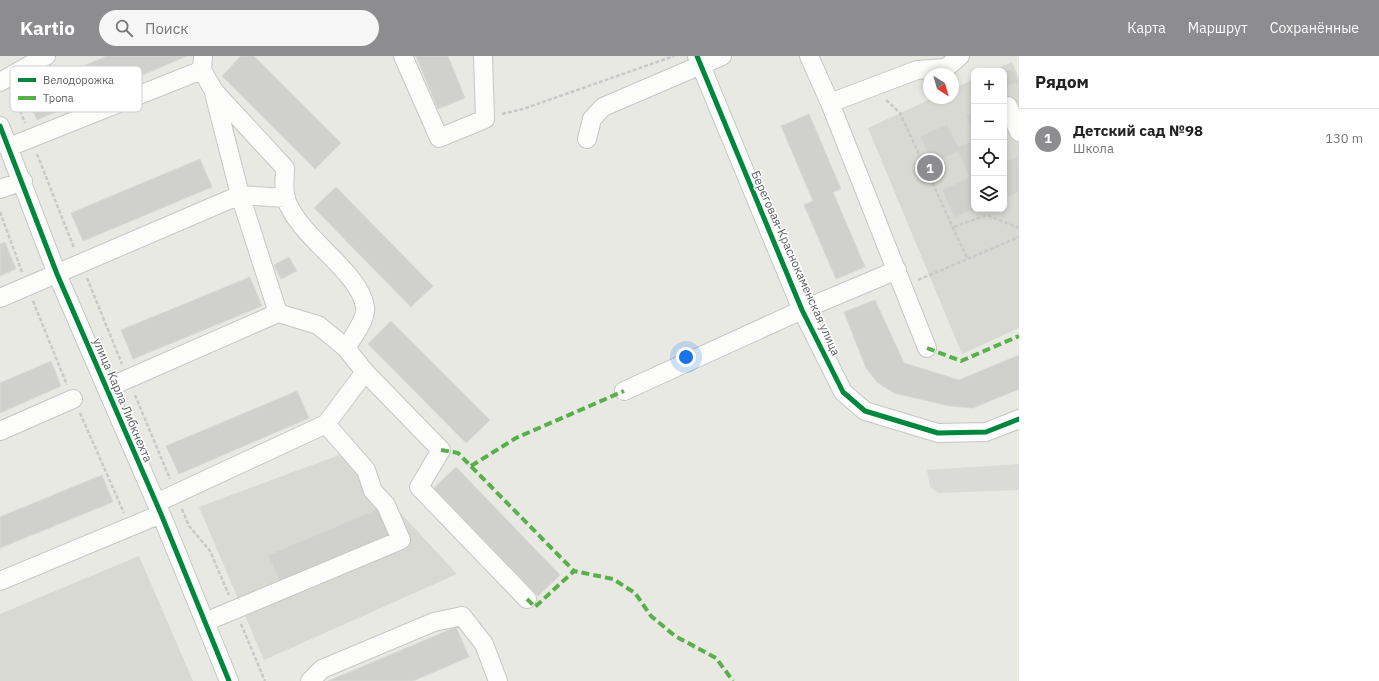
<!DOCTYPE html>
<html lang="ru">
<meta charset="utf-8">
<style>
:root{--surface:#fff;--page:#f6f6f6;--text:#222;--muted:#767676;--line:#e0e0e0;--accent:#8d8d8f}
body{margin:0;font-family:"IBM Plex Sans",sans-serif;background:var(--page);color:var(--text)}
.controls{position:absolute;right:12px;top:12px;display:grid;overflow:hidden;border-radius:8px;box-shadow:0 2px 6px #0003}
.controls button{width:36px;height:36px;display:grid;place-items:center;padding:0;border:0;border-bottom:1px solid var(--line);background:var(--surface);color:var(--text);font:20px sans-serif}
.compass{position:absolute;left:923px;top:12px;width:36px;height:36px;border-radius:50%;background:var(--surface);box-shadow:0 2px 6px #0003;rotate:143deg}
.you{position:absolute;left:686px;top:301px;width:14px;height:14px;margin:-10px;border:3px solid #fff;border-radius:50%;background:#1a73e8;box-shadow:0 0 0 6px #1a73e833}
.badge{display:grid;place-items:center;width:26px;height:26px;border-radius:50%;background:var(--accent);color:#fff;font-size:13px;font-weight:700}
.pin{position:absolute;translate:-50% -50%;border:2px solid #fff;box-shadow:0 1px 4px #0006}
.list{margin:0;padding:0;list-style:none}
h2{display:flex;justify-content:space-between;align-items:center;height:52px;margin:0;padding:0 16px;font-size:17px}
h2 small{font-size:13px;font-weight:400;color:var(--muted)}
.list li{display:grid;grid-template-columns:26px 1fr auto;gap:12px;align-items:center;box-sizing:border-box;height:60px;padding:0 16px;border-top:1px solid var(--line)}
.list b{display:block;font-size:15px;white-space:nowrap}
.list p{margin:0;font-size:13px;white-space:nowrap;color:var(--muted)}
.list em{font-size:13px;font-style:normal;color:var(--muted)}
.icon{flex:none;width:22px;height:22px;fill:none;stroke:currentColor;stroke-width:2;stroke-linecap:round;stroke-linejoin:round}
.map{position:relative;flex:none;width:1019px;height:625px;overflow:hidden}
header{display:flex;align-items:center;gap:24px;box-sizing:border-box;height:56px;padding:0 20px;background:var(--accent);color:#fff}
header strong{font-size:19px}
nav{display:flex;gap:22px;margin-inline-start:auto;font-size:14px}
.search{width:280px;height:36px;background:var(--page);display:flex;align-items:center;gap:10px;box-sizing:border-box;padding:0 14px;border-radius:22px;color:var(--muted);font-size:15px}
main{display:flex}
aside{flex:1;background:var(--surface)}
.map>svg:first-child{display:block}
.industrial{fill:#dadad6}
.education{fill:#d9d9d3}
.building{fill:#d0d0cd;stroke:#d8d8d4}
.lines{fill:none;stroke-linecap:round;stroke-linejoin:round}
.minor-casing{stroke:#c6c6c4;stroke-width:20}
.path{stroke:#c8cac9;stroke-width:2.5;stroke-dasharray:4 2;stroke-linecap:butt}
.minor{stroke:#fcfcfb;stroke-width:18}
.quiet{stroke:#58b04a;stroke-width:4;stroke-dasharray:8 4;stroke-linecap:butt}
.cycleway-casing{stroke:#fff;stroke-width:8}
.cycleway{stroke:#00873e;stroke-width:5}
.labels{text-anchor:middle;dominant-baseline:central;stroke-width:3;stroke-linejoin:round;paint-order:stroke}
.street-label{font-size:12px;fill:#5b5c61;stroke:#fff}
.key{fill:#fff;stroke:#ceced0;stroke-width:1}
.key-label{font-size:11px;fill:#5b5c61}
</style>
<header>
<strong>Kartio</strong>
<div class="search"><svg class="icon" aria-label="search" viewBox="0 0 24 24"><circle cx="10" cy="10" r="6"/><path d="M15 15l6 6"/></svg>Поиск</div>
<nav><a>Карта</a><a>Маршрут</a><a>Сохранённые</a></nav>
</header>
<main>
<div class="map">
<svg width="1019" height="625" viewBox="0 0 1019 625">
<rect width="100%" height="100%" fill="#e9e9e4"/>
<path class="industrial" d="M1019 408V434L938 437 930 431 927 414Z"/>
<path class="education" d="M1012 6 1019 23V272L962 298 868 72 933 42H953V33L974 23V153H1004V15H991Z
M342 398 370 424 457 518 264 604 199 451Z
M139 500 193 625H0V558Z"/>
<path class="building" d="M107 0H187L37 64 24 35Z
M241 0H254L341 87 315 113 222 20Z
M416 0H448L465 42 438 53Z
M1012 12 1018 26 1004 32V16Z
M974 56V78L966 60Z
M809 58 841 133 833 136 865 211 836 223 804 149 813 145 781 70Z
M947 68 958 91 974 84 973 126 974 153H976L954 162 942 134 969 121 958 96 932 107 920 80Z
M1018 99 1019 136 1004 143V106Z
M200 103 212 131 83 185 71 157Z
M336 131 433 230 411 251 314 152Z
M5 186 16 213 0 220V188Z
M289 201 297 215 281 223 274 209Z
M250 221 262 250 133 303 121 274Z
M875 244 904 307 959 324 1019 299V333L973 352 949 350 894 337 878 327 866 312 844 256Z
M391 265 490 364 466 387 368 288Z
M51 305 61 330 0 357V327Z
M297 335 309 362 179 418 166 390Z
M456 411 560 519 538 540 434 432Z
M102 419 113 446 0 492V461Z
M382 451 394 482 281 529 268 499Z
M456 571 469 601 413 625H328Z"/>
<g class="lines">
<defs>
<path id="minor" d="M203 0 202 14 214 35 285 112C285 121 283 134 286 143 299 182 360 215 365 251 367 263 352 282 346 292L365 316 441 394 419 431 527 543
M403 0 439 82 485 63 483 0
M697 0 802 254 843 336 865 355 938 377 986 376 1019 363
M809 0 830 47 927 292
M0 26 46 0
M214 37 240 139 278 257
M830 47 917 14 946 12 960 0
M1008 50 1019 76
M0 70 57 218 161 458 229 625
M587 83 592 63 603 51 722 0
M9 91 202 14
M0 133 23 125
M0 242 240 139 286 142
M107 332 278 257 318 269 346 292
M624 335 802 254 897 214
M0 375 73 343
M156 447 326 368 365 316
M0 525 161 458
M205 566 401 484 386 449 373 435 366 414 326 368
M310 625 322 613 434 566 462 560 484 588 498 625"/>
</defs>
<use href="#minor" class="minor-casing"/>
<path class="path" d="M13 38 25 67
M886 44 900 57 967 202
M502 58 523 53 674 0
M37 98 74 192
M0 156 22 216
M954 171 987 159 1019 172
M87 222 122 308
M918 224 1019 181
M33 245 67 329
M135 339 170 423
M80 357 124 457
M182 453 189 470 210 495 229 539
M241 568 265 625"/>
<use href="#minor" class="minor"/>
<path class="quiet" d="M927 292 961 305 1019 280
M441 394 458 397 574 515
M471 410 516 382 624 335
M527 543 535 551 574 515 613 523 635 537 651 560 675 580 716 602 733 625"/>
<defs>
<path id="cycleway" d="M697 0 802 254 843 336 865 355 938 377 986 376 1019 363
M0 70 57 218 161 458 229 625"/>
</defs>
<use href="#cycleway" class="cycleway-casing"/>
<use href="#cycleway" class="cycleway"/>
</g>
<g class="labels">
<g class="street-label">
<text transform="translate(796 207) rotate(66)">Береговая-Краснокаменская улица</text>
<text transform="translate(123 344) rotate(67)">улица Карла Либкнехта</text>
</g>
</g>
<rect x="10" y="10" width="132" height="46" rx="6" class="key"/>
<rect x="18" y="22" width="18" height="4" fill="#00873e"/>
<rect x="18" y="40" width="18" height="4" fill="#58b04a"/>
<g class="key-label">
<text x="43" y="28">Велодорожка</text>
<text x="43" y="46">Тропа</text>
</g>
</svg>
<div class="controls">
<button>+</button>
<button>−</button>
<button><svg class="icon" aria-label="locate" viewBox="0 0 24 24"><circle cx="12" cy="12" r="6"/><path d="M12 2v4M12 18v4M2 12h4M18 12h4"/></svg></button>
<button><svg class="icon" aria-label="layers" viewBox="0 0 24 24"><path d="M12 4l9 5-9 5-9-5zM3 14l9 5 9-5"/></svg></button>
</div>
<svg class="compass" viewBox="-18 -18 36 36"><path d="M0-13l5 13h-10z" fill="#e53935"/><path d="M0 13l5-13h-10z" fill="#767676"/></svg>
<div class="you"></div>
<div class="pin badge" style="left:930px;top:112px">1</div>
</div>
<aside>
<h2>Рядом<small></small></h2>
<ul class="list">
<li><span class="badge">1</span><div><b>Детский сад №98</b><p>Школа</p></div><em>130 m</em></li>
</ul>
</aside>
</main>
